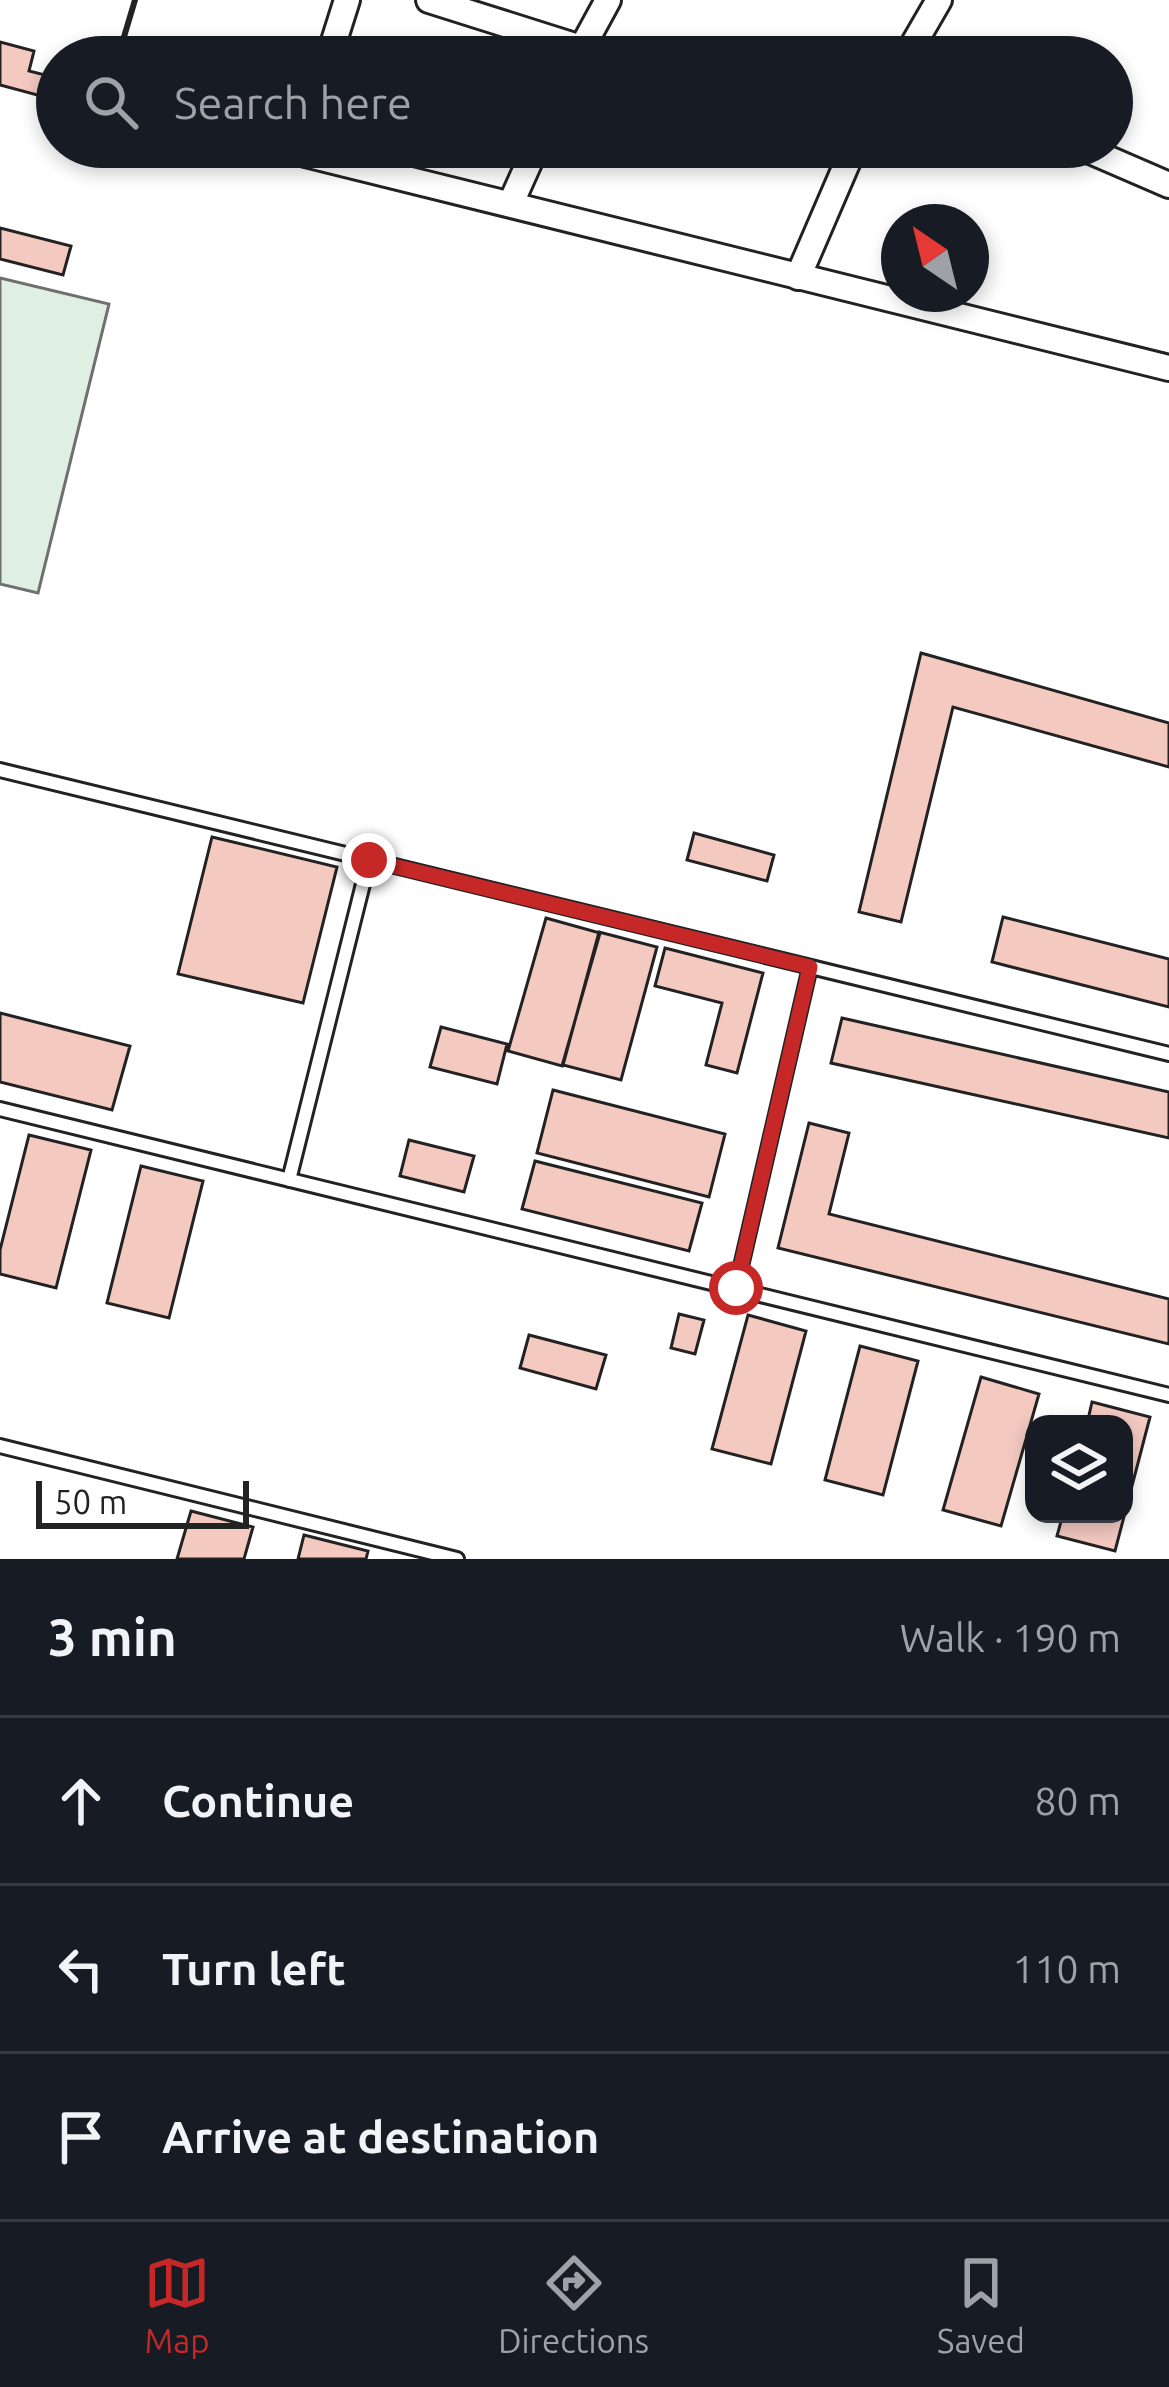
<!DOCTYPE html>
<meta charset="utf-8">
<style>
:root{--surface:#171b24;--page:#242831;--text:#f1f3f6;--muted:#9ea1a6;--line:#363941;--accent:#c62828}
body{margin:0;font-family:Ubuntu,sans-serif;background:var(--page);color:var(--text)}
.controls{position:absolute;right:36px;bottom:36px;display:grid;overflow:hidden;border-radius:24px;box-shadow:0 6px 18px #0003}
.controls button{width:108px;height:108px;display:grid;place-items:center;padding:0;border:0;border-bottom:3px solid var(--line);background:var(--surface);color:var(--text);font:60px sans-serif}
.compass{position:absolute;left:881px;top:204px;width:108px;height:108px;border-radius:50%;background:var(--surface);box-shadow:0 6px 18px #0003;rotate:325deg}
.scale{position:absolute;left:36px;bottom:30px;width:213px;box-sizing:border-box;padding-left:12px;border:6px solid #222;border-top:0;font-size:33px;line-height:42px;white-space:nowrap;color:#222;-webkit-text-stroke:9px #fff;paint-order:stroke}
.stop{position:absolute;width:36px;height:36px;margin:-27px;border:9px solid #c62828;border-radius:50%;background:#fff}
.stop.end{background:#c62828;border-color:#fff;box-shadow:0 3px 12px #0008}
.list{margin:0;padding:0;list-style:none}
h2{display:flex;justify-content:space-between;align-items:center;height:156px;margin:0;padding:0 48px;font-size:51px}
h2 small{font-size:39px;font-weight:400;color:var(--muted)}
.list li{display:grid;grid-template-columns:78px 1fr auto;gap:36px;align-items:center;box-sizing:border-box;height:168px;padding:0 48px;border-top:3px solid var(--line)}
.list b{display:block;font-size:45px;white-space:nowrap}
.list em{font-size:39px;font-style:normal;color:var(--muted)}
.icon{flex:none;width:66px;height:66px;fill:none;stroke:currentColor;stroke-width:2;stroke-linecap:round;stroke-linejoin:round}
.map{position:relative;flex:none;width:1169px;height:1559px;overflow:hidden}
.search{position:absolute;background:var(--surface);box-shadow:0 6px 18px #0003;left:36px;right:36px;top:36px;height:132px;display:flex;align-items:center;gap:30px;box-sizing:border-box;padding:0 42px;border-radius:66px;color:var(--muted);font-size:45px}
.sheet{height:660px;background:var(--surface)}
nav{display:flex;justify-content:space-around;align-items:center;box-sizing:border-box;height:168px;border-top:3px solid var(--line);background:var(--surface);font-size:33px;color:var(--muted)}
nav a{display:grid;justify-items:center;gap:6px}
nav .on{color:var(--accent)}
.map>svg:first-child{display:block}
.green{fill:#e0efe3;stroke:#6f6f6f;stroke-width:3}
.building{fill:#f3c9c0;stroke:#222;stroke-width:3}
.lines{fill:none;stroke-linecap:round;stroke-linejoin:round}
.service-casing{stroke:#222;stroke-width:18}
.minor-casing{stroke:#222;stroke-width:30}
.service{stroke:#fff;stroke-width:12}
.minor{stroke:#fff;stroke-width:24}
.wall{stroke:#222;stroke-width:6}
.route{stroke:#c62828;stroke-width:15}
</style>
<div class="map">
<svg width="1169" height="1559" viewBox="0 0 1169 1559">
<rect width="100%" height="100%" fill="#fff"/>
<path class="green" d="M0 278 109 304 38 593 0 584Z"/>
<path class="building" d="M0 42 34 51 29 71 57 78 52 99 0 85Z
M0 228 71 246 63 275 0 259Z
M921 653 1169 723V767L953 707 901 922 859 912Z
M694 833 774 855 767 881 687 860Z
M212 837 337 867 303 1003 178 974Z
M1003 917 1169 959V1007L992 962Z
M546 918 600 933 562 1066 508 1051Z
M599 932 657 947 621 1080 563 1065Z
M665 948 763 973 737 1073 706 1065 722 1003 655 986Z
M0 1013 130 1046 112 1110 0 1082Z
M842 1018 1169 1092V1138L831 1063Z
M441 1027 507 1044 497 1084 430 1067Z
M553 1090 725 1134 709 1197 537 1153Z
M809 1123 849 1133 829 1214 1169 1299V1344L778 1248Z
M29 1135 91 1150 56 1288 0 1274V1250Z
M409 1140 474 1156 464 1192 400 1176Z
M535 1161 702 1203 689 1251 522 1209Z
M141 1166 203 1181 169 1318 107 1303Z
M679 1314 704 1320 695 1354 671 1348Z
M748 1315 806 1331 771 1464 712 1449Z
M529 1335 606 1355 596 1389 520 1368Z
M860 1346 918 1361 883 1495 825 1480Z
M981 1377 1039 1394 1001 1526 943 1510Z
M1092 1402 1150 1417 1115 1551 1057 1536 1063 1514H1124V1424H1087Z
M191 1511 253 1527 244 1559H177Z
M304 1535 368 1551 366 1559H298Z"/>
<g class="lines">
<defs>
<path id="service" d="M0 770 1169 1054
M0 1109 1169 1395
M289 1180 369 860
M736 1288 810 967
M0 1446 457 1559"/>
<path id="minor" d="M429 0 581 48
M329 57 347 0
M577 57 608 0
M906 57 939 0
M277 147 1169 368
M1081 147 1169 185
M511 203 536 147
M798 277 854 147"/>
</defs>
<use href="#service" class="service-casing"/>
<use href="#minor" class="minor-casing"/>
<use href="#service" class="service"/>
<use href="#minor" class="minor"/>
<path class="wall" d="M118 57 135 0
M244 147 272 154"/>
</g>
<g class="lines">
<path class="route" d="M369 860 810 967 736 1288"/>
</g>
</svg>
<div class="controls">
<button><svg class="icon" aria-label="layers" viewBox="0 0 24 24"><path d="M12 4l9 5-9 5-9-5zM3 14l9 5 9-5"/></svg></button>
</div>
<svg class="compass" viewBox="-18 -18 36 36"><path d="M0-13l5 13h-10z" fill="#e53935"/><path d="M0 13l5-13h-10z" fill="#9ea1a6"/></svg>
<div class="scale">50 m</div>
<div class="stop" style="left:736px;top:1288px"></div>
<div class="stop end" style="left:369px;top:860px"></div>
<div class="search"><svg class="icon" aria-label="search" viewBox="0 0 24 24"><circle cx="10" cy="10" r="6"/><path d="M15 15l6 6"/></svg>Search here</div>
</div>
<section class="sheet">
<h2>3 min<small>Walk · 190 m</small></h2>
<ul class="list">
<li><svg class="icon" aria-label="ahead" viewBox="0 0 24 24"><path d="M12 20V5M6 11l6-6 6 6"/></svg><div><b>Continue</b></div><em>80 m</em></li>
<li><svg class="icon" aria-label="left" viewBox="0 0 24 24"><path d="M17 20v-9H6M10 6l-5 5 5 5"/></svg><div><b>Turn left</b></div><em>110 m</em></li>
<li><svg class="icon" aria-label="arrive" viewBox="0 0 24 24"><path d="M6 21V4h12l-3 4 3 4H6"/></svg><div><b>Arrive at destination</b></div></li>
</ul>
</section>
<nav>
<a class="on"><svg class="icon" aria-label="map" viewBox="0 0 24 24"><path d="M3 6l6-2 6 2 6-2v14l-6 2-6-2-6 2zM9 4v14M15 6v14"/></svg>Map</a>
<a><svg class="icon" aria-label="directions" viewBox="0 0 24 24"><path d="M12 3l9 9-9 9-9-9zM9 14v-3h6M13 9l2 2-2 2"/></svg>Directions</a>
<a><svg class="icon" aria-label="saved" viewBox="0 0 24 24"><path d="M7 4h10v16l-5-4-5 4z"/></svg>Saved</a>
</nav>
